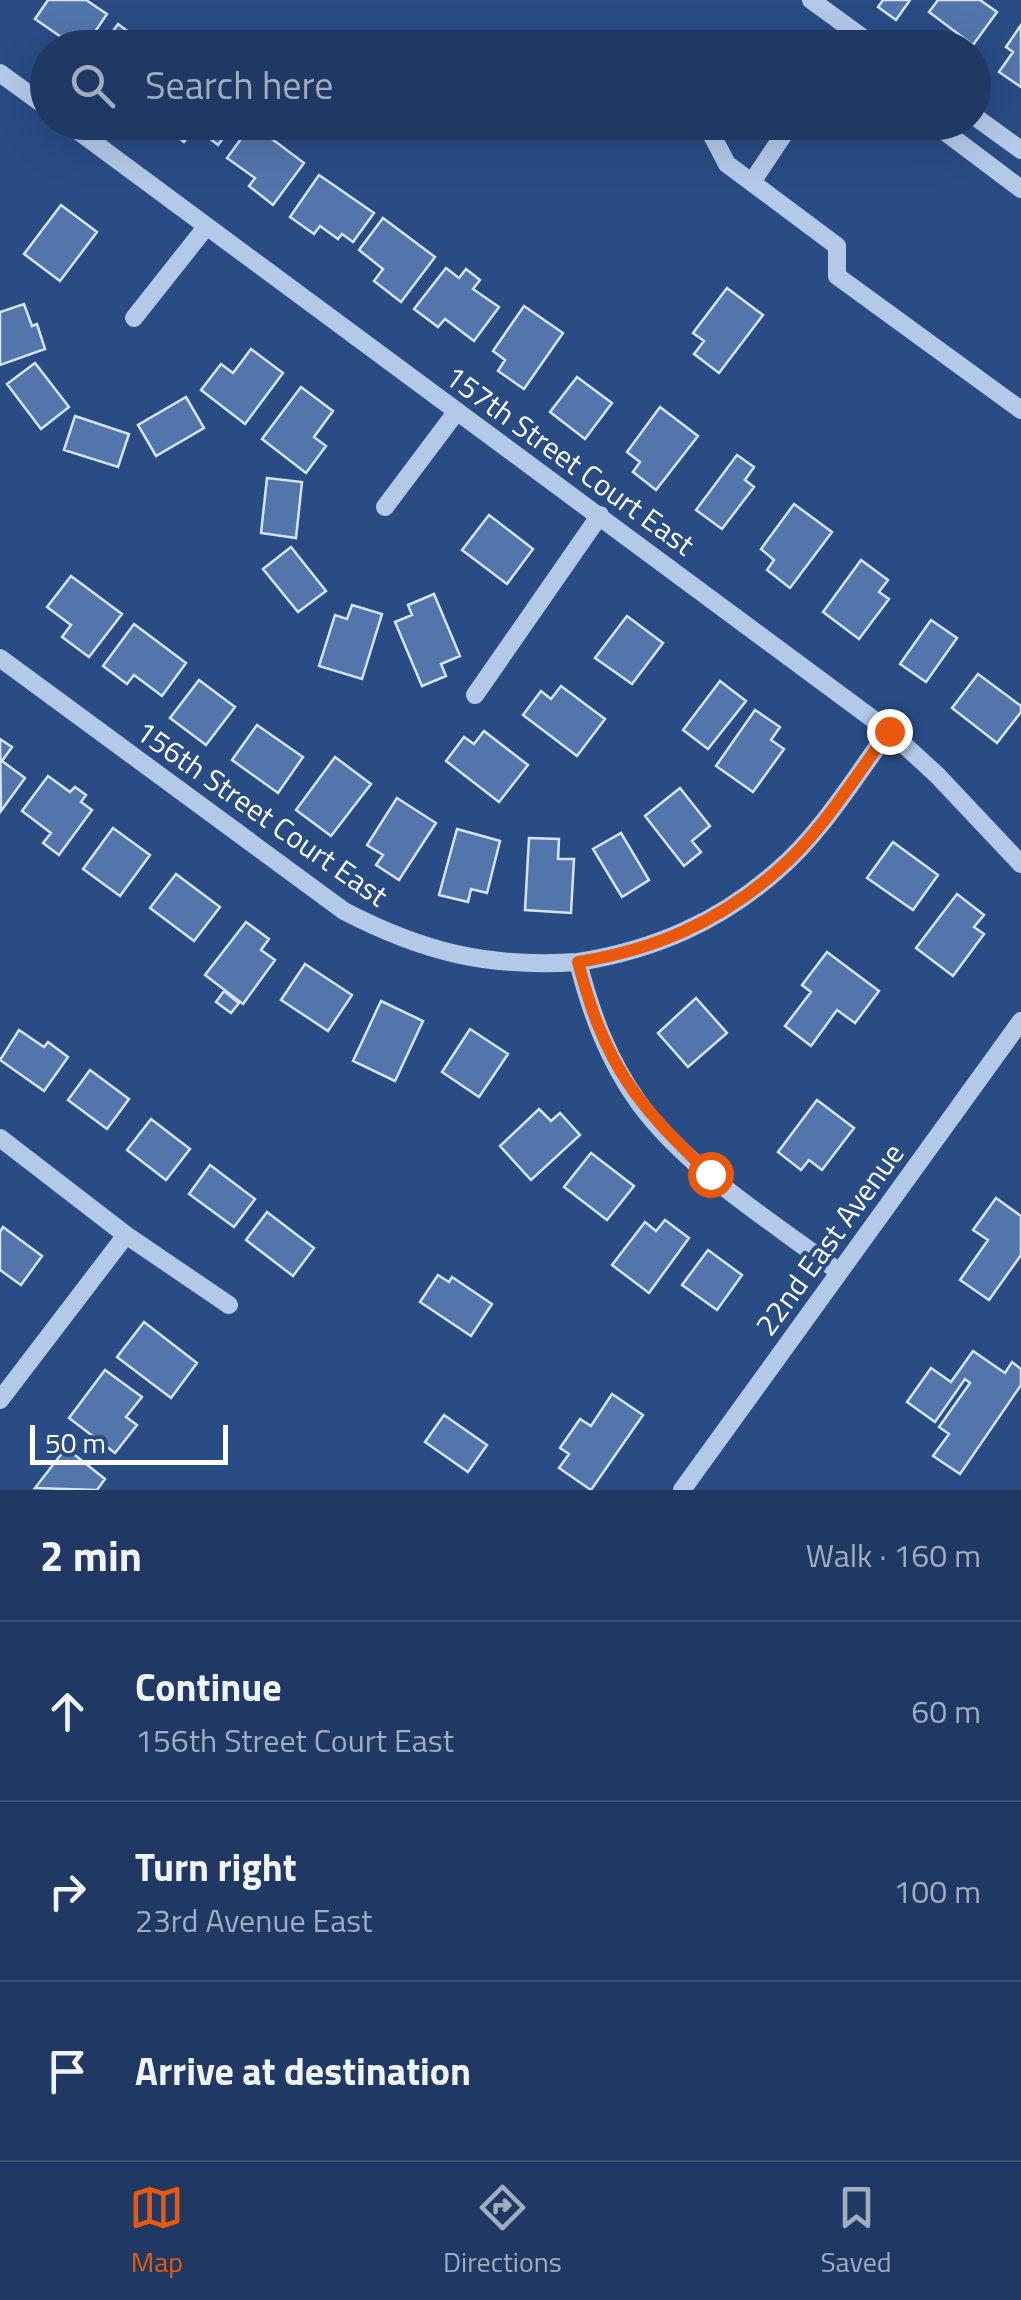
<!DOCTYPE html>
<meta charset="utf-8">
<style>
:root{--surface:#1f3964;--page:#2c446d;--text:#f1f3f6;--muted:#a1acbf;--line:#3c5378;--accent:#ea580c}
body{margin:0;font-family:"Titillium Web",sans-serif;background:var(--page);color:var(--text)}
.scale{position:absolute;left:30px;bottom:25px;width:198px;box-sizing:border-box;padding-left:10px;border:5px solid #fff;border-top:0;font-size:28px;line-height:35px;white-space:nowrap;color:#fff;-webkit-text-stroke:8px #294c85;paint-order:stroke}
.stop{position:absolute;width:30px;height:30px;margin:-22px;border:8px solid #ea580c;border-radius:50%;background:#fff}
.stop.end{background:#ea580c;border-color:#fff;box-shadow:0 2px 10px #0008}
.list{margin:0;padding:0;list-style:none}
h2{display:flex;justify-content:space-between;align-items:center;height:130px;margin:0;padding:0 40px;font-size:42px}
h2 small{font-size:32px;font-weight:400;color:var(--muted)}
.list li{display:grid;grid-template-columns:65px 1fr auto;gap:30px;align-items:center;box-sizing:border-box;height:180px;padding:0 40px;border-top:2px solid var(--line)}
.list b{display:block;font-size:38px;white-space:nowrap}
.list p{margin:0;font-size:32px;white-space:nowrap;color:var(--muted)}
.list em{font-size:32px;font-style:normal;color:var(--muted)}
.icon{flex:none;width:55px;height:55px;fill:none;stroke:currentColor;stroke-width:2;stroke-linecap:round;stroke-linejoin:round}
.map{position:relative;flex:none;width:1021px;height:1490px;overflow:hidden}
.search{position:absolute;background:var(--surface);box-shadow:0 10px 40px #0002;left:30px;right:30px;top:30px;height:110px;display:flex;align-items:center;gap:25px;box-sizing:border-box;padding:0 35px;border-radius:55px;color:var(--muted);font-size:38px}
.sheet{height:670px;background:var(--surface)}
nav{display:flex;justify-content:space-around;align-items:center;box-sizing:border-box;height:140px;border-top:2px solid var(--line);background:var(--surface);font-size:28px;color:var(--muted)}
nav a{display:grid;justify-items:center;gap:5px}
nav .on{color:var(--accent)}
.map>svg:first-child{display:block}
.building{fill:#5275ac;stroke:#d7e3f6;stroke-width:2.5}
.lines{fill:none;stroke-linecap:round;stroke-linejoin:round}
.minor{stroke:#b4c8e7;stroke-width:18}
.route{stroke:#ea580c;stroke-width:12}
.labels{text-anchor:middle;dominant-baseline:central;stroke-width:8;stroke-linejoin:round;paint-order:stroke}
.street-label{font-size:30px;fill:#fff;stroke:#294c85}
</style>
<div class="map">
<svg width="1021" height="1490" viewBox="0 0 1021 1490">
<rect width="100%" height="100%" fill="#294c85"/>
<path class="building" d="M48 0H86L107 14 84 48H77L35 19Z
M883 0H910L896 20 878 7Z
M938 0H980L997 12 973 45 929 12Z
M118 24 150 48H101Z
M1021 25V87L999 72 1013 52 1006 47Z
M159 122H235L218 145 195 127 184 142Z
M252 124 304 163 273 205 249 186 255 178 227 158Z
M319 175 374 213 353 242 342 234 338 239 320 226 314 234 290 217Z
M61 205 97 232 60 281 24 254Z
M383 218 435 257 401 302 374 281 383 269 359 250Z
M446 268 459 278 466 269 480 280 473 289 499 307 474 341 445 319 438 327 414 309Z
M727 288 763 315 719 373 694 354 704 341 693 333Z
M24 304 32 326 37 324 45 349 0 365V312Z
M524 306 563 333 524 389 498 371 505 360 493 351Z
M251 349 283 373 245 424 201 390 221 364 233 373Z
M35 363 69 407 41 429 7 384Z
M577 377 612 403 585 439 550 412Z
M301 387 333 411 314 437 326 446 306 473 262 439Z
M186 397 204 428 156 456 138 425Z
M660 407 698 436 656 490 633 472 640 462 627 452Z
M75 416 129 434 118 467 64 450Z
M737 455 754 467 745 480 754 487 722 529 696 510Z
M267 478 302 482 296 538 261 533Z
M794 504 832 532 790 588 767 570 774 560 761 549Z
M489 515 533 549 507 584 462 550Z
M291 547 326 591 298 612 263 569Z
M861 560 888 580 879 592 889 599 859 639 823 612Z
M71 576 122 614 89 657 62 637 71 625 47 607Z
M434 594 460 656 441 664 446 676 422 686 395 622 412 615 408 605Z
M352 605 382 614 362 679 319 666 335 615 347 619Z
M627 616 663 643 632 684 595 658Z
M931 620 957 638 926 682 900 664Z
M134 624 186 663 162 696 134 675 127 684 103 666Z
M978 674 1021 706V712L997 743 952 708Z
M199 680 235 707 206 745 170 718Z
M720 681 746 701 708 749 683 730Z
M561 686 605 719 577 756 523 715 541 691 551 699Z
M755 710 780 727 771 740 784 749 753 792 716 766Z
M257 725 303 757 278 793 232 760Z
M484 731 528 765 499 802 446 761 464 737 474 744Z
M0 739 12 747 2 761 25 778 1 811Z
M335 757 371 784 331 836 296 810Z
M48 776 70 792 75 787 86 795 81 802 92 810 59 855 43 843 51 833 22 811Z
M680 788 710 826 692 841 701 852 684 866 645 816Z
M397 798 436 823 399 880 376 865 383 855 367 845Z
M113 828 150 855 120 896 83 869Z
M457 829 500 841 487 893 471 889 468 902 439 895Z
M621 833 649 880 622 897 593 849Z
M529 838 559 839 558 859H574L571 913 525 910Z
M893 842 938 875 913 910 867 878Z
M176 874 220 907 194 941 150 908Z
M957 894 984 915 974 927 984 934 953 976 916 948Z
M246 922 269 939 261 950 275 960 243 1004 205 975Z
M827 952 879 991 855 1023 837 1010 811 1046 785 1026 811 992 802 985Z
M305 964 352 995 328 1031 281 1000Z
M224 991 239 1003 231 1013 216 1002Z
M696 998 727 1033 688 1067 658 1033Z
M381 1001 423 1021 395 1081 353 1061Z
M470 1029 508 1054 479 1097 442 1072Z
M19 1030 44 1047 48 1042 68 1057 44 1091 0 1060Z
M90 1070 129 1099 107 1129 68 1100Z
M817 1100 854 1128 822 1170 809 1160 801 1170 778 1152Z
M539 1109 551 1121 560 1113 580 1135 531 1180 500 1146Z
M151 1119 190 1149 166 1180 127 1150Z
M591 1153 634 1186 607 1220 564 1187Z
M210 1165 255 1199 234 1227 189 1194Z
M996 1198 1021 1216V1255L989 1300 960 1280 988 1240 973 1230Z
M267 1212 314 1248 293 1276 246 1240Z
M665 1220 689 1238 649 1293 612 1265 645 1222 656 1231Z
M3 1227 42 1256 21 1285 0 1270V1232Z
M708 1250 742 1275 717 1310 682 1285Z
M438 1275 449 1282 452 1277 492 1304 471 1336 420 1302Z
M144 1322 197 1363 171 1398 117 1357Z
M973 1351 1005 1373 1012 1362 1021 1369V1385L960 1474 933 1456 949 1434 939 1427 970 1383 965 1379 935 1422 907 1402 931 1368 951 1382Z
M105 1370 142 1397 126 1417 137 1425 115 1453 69 1418Z
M612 1394 643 1415 591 1490 559 1468 569 1454 560 1448 580 1419 591 1426Z
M444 1415 487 1445 468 1472 425 1442Z
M66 1448 105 1479 97 1490 35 1488Z"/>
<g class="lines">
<path class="minor" d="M811 0 877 48
M0 73 48 108
M974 116 1021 150
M66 122 889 731 937 775 1021 864
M705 122 727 164 837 246V276L1021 410
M932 122 1021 189
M752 182 792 122
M134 318 206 227
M385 507 457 411
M0 658 344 911C423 952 488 968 578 962 591 1013 608 1060 639 1103 688 1170 774 1223 839 1272
M475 695 600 515
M578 962C654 950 719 922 778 870 822 832 854 778 889 731
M0 1138 126 1235 229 1305
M0 1400 126 1235
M682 1490 1021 1021"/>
</g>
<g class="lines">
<path class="route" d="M710 1174C635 1103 605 1065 578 962 654 950 719 922 778 870 822 832 854 778 889 731"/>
</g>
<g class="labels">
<g class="street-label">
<text transform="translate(570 460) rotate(36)">157th Street Court East</text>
<text transform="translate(262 813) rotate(35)">156th Street Court East</text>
<text transform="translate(829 1239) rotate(-54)">22nd East Avenue</text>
</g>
</g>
</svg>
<div class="scale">50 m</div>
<div class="stop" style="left:710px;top:1174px"></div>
<div class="stop end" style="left:889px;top:731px"></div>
<div class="search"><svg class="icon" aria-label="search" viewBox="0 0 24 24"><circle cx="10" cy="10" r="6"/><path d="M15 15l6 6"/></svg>Search here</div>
</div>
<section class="sheet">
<h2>2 min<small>Walk · 160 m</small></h2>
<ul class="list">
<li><svg class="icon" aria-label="ahead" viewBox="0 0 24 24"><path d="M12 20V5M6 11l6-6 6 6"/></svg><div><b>Continue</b><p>156th Street Court East</p></div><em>60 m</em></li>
<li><svg class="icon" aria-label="right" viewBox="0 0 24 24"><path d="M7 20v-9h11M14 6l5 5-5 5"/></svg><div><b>Turn right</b><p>23rd Avenue East</p></div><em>100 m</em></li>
<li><svg class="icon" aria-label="arrive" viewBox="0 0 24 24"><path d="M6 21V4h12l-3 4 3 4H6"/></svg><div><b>Arrive at destination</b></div></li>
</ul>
</section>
<nav>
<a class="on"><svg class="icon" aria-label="map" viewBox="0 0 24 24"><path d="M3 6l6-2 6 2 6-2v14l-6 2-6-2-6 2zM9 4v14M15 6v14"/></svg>Map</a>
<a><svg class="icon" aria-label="directions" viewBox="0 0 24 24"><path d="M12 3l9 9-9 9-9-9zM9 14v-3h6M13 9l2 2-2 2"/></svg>Directions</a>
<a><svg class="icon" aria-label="saved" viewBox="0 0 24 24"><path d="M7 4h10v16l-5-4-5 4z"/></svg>Saved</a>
</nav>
